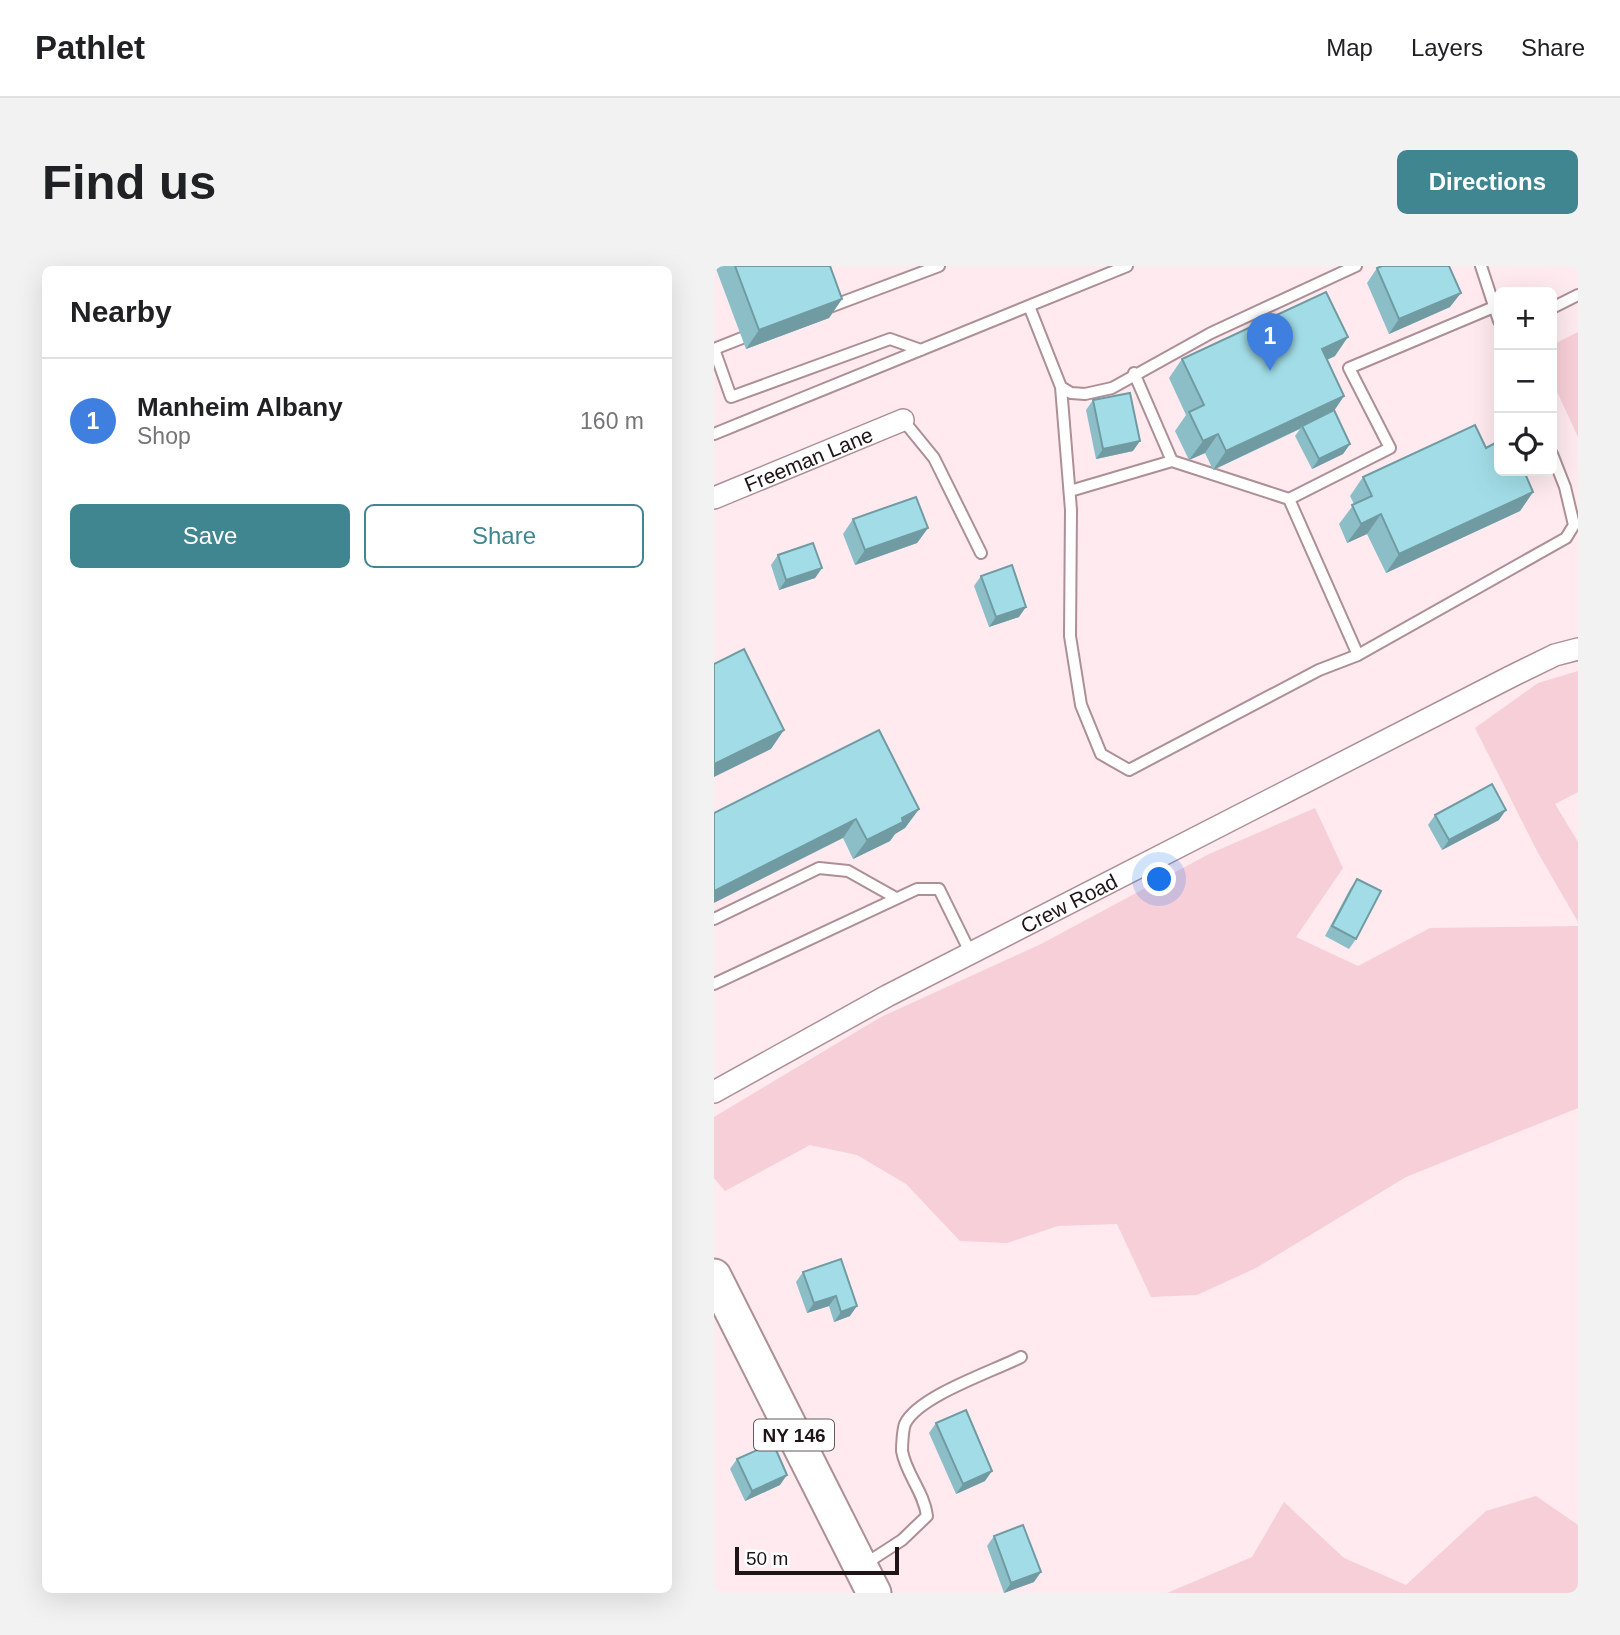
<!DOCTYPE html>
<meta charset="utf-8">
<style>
:root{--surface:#fff;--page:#f2f2f2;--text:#202124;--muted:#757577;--line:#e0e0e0;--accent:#408691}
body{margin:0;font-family:Arial,sans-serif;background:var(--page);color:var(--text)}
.controls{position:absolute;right:21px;top:21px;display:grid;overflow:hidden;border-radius:10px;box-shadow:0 7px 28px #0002}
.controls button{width:63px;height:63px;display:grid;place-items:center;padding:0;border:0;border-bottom:2px solid var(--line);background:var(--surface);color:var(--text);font:35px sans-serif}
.scale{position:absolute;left:21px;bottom:18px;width:164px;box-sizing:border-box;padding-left:7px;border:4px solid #1f1417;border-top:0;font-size:19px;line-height:24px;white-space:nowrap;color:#1f1417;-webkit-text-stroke:5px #fff;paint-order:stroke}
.you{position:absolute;left:446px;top:614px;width:24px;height:24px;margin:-18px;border:5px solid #fff;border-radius:50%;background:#1a73e8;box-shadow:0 0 0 10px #1a73e833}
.badge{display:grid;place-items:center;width:46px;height:46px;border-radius:50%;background:var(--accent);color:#fff;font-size:23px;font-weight:700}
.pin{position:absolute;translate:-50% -58px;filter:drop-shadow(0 2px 4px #0008)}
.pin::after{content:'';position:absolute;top:37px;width:24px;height:21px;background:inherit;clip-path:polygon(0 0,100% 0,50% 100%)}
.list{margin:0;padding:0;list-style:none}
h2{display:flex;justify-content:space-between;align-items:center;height:91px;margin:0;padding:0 28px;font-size:30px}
h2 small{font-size:23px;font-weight:400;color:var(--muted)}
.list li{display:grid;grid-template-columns:46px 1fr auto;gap:21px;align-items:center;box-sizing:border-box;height:126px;padding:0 28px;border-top:2px solid var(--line)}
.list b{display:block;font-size:26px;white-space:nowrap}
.list p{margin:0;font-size:23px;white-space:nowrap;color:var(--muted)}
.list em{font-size:23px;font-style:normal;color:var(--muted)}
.actions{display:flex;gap:14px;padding:21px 28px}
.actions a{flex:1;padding:16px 0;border:2px solid var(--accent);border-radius:10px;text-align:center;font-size:24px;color:var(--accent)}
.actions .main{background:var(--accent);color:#fff}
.icon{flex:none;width:38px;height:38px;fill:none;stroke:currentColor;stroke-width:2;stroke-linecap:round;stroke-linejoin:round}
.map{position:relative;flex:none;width:864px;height:1327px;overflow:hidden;border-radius:10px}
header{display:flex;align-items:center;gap:42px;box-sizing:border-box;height:98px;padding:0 35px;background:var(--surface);border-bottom:2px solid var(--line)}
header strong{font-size:33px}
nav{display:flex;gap:38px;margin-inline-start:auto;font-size:24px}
.intro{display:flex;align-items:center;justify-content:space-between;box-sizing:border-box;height:168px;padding:0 42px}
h1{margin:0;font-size:49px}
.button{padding:18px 32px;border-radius:10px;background:var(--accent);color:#fff;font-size:24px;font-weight:700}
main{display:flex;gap:42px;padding:0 42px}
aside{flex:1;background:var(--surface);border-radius:10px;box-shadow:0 7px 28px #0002}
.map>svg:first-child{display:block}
.green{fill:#f7cfd8}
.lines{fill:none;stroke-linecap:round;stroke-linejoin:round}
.lane-casing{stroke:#ad8f96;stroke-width:14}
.street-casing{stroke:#ad8f96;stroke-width:24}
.primary-casing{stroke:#ad8f96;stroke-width:37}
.lane{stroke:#fff;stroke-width:10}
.street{stroke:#fff;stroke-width:21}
.primary{stroke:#fff;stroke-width:33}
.wall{fill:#8bbec7}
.shaded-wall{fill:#719ba2}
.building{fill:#a2dde7;stroke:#719ba2;stroke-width:2}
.labels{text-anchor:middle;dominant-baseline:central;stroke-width:7;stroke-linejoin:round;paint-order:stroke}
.shield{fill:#fff;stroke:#625a5d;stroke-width:2}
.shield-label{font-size:19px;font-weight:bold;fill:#1f1417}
.street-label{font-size:21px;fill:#1f1417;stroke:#fff}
</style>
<header>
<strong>Pathlet</strong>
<nav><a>Map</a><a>Layers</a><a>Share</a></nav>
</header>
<div class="intro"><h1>Find us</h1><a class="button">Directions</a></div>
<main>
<aside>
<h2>Nearby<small></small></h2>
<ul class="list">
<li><span class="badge" style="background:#3f7fe0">1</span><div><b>Manheim Albany</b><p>Shop</p></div><em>160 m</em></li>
</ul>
<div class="actions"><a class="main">Save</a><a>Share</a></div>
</aside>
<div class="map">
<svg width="864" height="1327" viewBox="0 0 864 1327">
<rect width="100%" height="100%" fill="#feeaef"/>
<path class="green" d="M864 66V171L838 115V79Z
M864 405V526L841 538 864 576V656L823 585 761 462 824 417Z
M601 542 629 602 582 671 644 700 716 662 864 660V842L692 911 542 1002 483 1029 437 1031 403 958 344 960 293 977 246 975 192 918 143 889 96 879 11 925 0 912V851L167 751 327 678 495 588Z
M822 1230 864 1259V1327H453L538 1291 570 1236 630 1292 692 1319 772 1245Z"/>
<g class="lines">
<defs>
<path id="lane" d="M767 0 785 55
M315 40 347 121 357 127 371 128 398 122 497 67 642 0
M113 42 225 0
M838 42 864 29
M0 83 17 131 176 73 207 84
M0 83 28 72
M420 107 458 195 575 233 676 182 635 102 780 41
M347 121 357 244 356 370 367 439 387 488 415 504 605 404 644 389 852 272 860 259 851 221 838 188
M189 154 220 192 267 287
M0 168 413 0
M356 225 458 195
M575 233 644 389
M0 653 105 602 134 605 182 632
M0 718 203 623H225L257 688
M151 1298 188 1274 213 1250C210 1226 192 1208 188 1185 188 1178 189 1163 191 1158 204 1130 280 1105 307 1091"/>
<g id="street">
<path id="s1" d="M0 232 189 154"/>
<path id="s2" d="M0 826 173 730 798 410 841 389 864 383"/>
</g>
<path id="primary" d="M0 1010 160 1327"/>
</defs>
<use href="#lane" class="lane-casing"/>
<use href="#street" class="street-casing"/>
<use href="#primary" class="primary-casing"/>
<use href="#lane" class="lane"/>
<use href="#street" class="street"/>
<use href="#primary" class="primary"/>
</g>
<path class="wall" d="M1 0H116L128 33 115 52 32 83Z
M663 2 736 41 675 68 653 17Z
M621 90 613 94 630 130 620 145 636 178 629 188 598 203 581 170 586 163 499 204 491 187 475 194 461 165 472 149 455 112 468 93Z
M379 134 419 185 382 193 372 144Z
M772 182 819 226 806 245 672 307 653 268 633 277 625 258 640 238 636 230 649 211Z
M139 253 214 262 203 277 141 299 129 268Z
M64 289 108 302 101 312 65 324 57 299Z
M267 310 305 351 275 361 260 320Z
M205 543 191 562 181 568 176 575 139 593 129 572 0 547Z
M721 549 785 554 728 584 714 559Z
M643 613 642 673 635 683 611 670 636 623Z
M127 993 136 1050 120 1056 115 1040 93 1047 82 1016 89 1006Z
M222 1157 271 1215 242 1228 215 1167Z
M23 1193 66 1219 31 1235 16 1203Z
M280 1270 320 1316 290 1327 273 1280Z"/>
<path class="shaded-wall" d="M747 27 736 41 675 68 685 53Z
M128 33 115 52 32 83 45 64Z
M634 71 621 90 595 102 608 83Z
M630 130 617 149 588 160 585 163 499 204 512 185Z
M504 168 491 187 475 194 489 175Z
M426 175 419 185 382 193 389 183Z
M636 178 629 188 598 203 605 193Z
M819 226 806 245 672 307 685 288Z
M667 248 653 268 633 277 647 258Z
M214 262 203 277 141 299 151 284Z
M108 302 101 312 65 324 72 314Z
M312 341 305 351 275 361 282 351Z
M70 464 57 483 0 511V498Z
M205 543 191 562 181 568 176 575 139 593 153 574 188 552Z
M792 544 785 554 728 584 735 574Z
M142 553 129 572 0 637V625Z
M122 1030 115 1040 93 1047 100 1037Z
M143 1040 136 1050 120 1056 127 1046Z
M278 1205 271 1215 242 1228 249 1218Z
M73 1209 66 1219 31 1235 38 1225Z
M327 1306 320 1316 290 1327 297 1317Z"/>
<path class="building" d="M21 0H116L128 33 45 64Z
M668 0H735L747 27 685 53 663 2Z
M612 26 634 71 608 83 630 130 512 185 504 168 489 175 475 146 490 139 468 93Z
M416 127 426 175 389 183 379 134Z
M620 144 636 178 605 193 588 160Z
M761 159 772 182 785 175V205H810L819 226 685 288 667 248 647 258 638 239 658 230 649 211Z
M202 231 214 262 151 284 139 253Z
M99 277 108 302 72 314 64 289Z
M298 299 312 341 282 351 267 310Z
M30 383 70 464 0 498V398Z
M165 464 205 543 188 552 189 556 153 574 142 553 0 625V547Z
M778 518 792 544 735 574 721 549Z
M643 613 667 625 642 673 618 660Z
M127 993 143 1040 127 1046 122 1030 100 1037 89 1006Z
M252 1144 278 1205 249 1218 222 1157Z
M59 1177 73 1209 38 1225 23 1193Z
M309 1259 327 1306 297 1317 280 1270Z"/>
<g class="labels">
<rect class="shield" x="40" y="1153.5" width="80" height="31" rx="5"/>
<g class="shield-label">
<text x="80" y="1169">NY 146</text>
</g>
<g class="street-label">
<text stroke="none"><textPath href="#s1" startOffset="102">Freeman Lane</textPath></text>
<text stroke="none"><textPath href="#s2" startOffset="402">Crew Road</textPath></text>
</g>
</g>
</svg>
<div class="controls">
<button>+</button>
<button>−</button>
<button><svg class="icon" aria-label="locate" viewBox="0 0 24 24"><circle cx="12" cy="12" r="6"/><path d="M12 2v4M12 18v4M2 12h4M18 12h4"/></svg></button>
</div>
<div class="scale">50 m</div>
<div class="you"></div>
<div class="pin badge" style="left:556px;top:105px;background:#3f7fe0">1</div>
</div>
</main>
